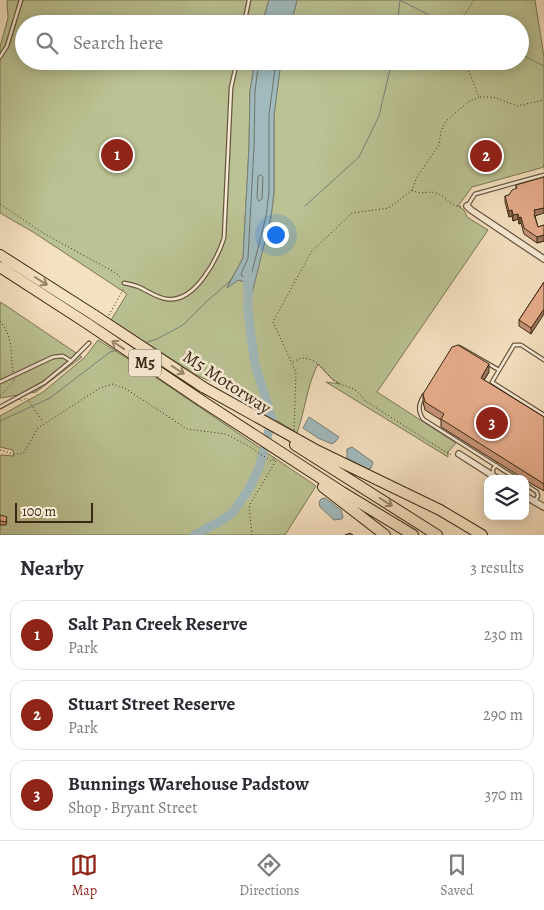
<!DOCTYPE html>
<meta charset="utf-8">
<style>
:root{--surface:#fff;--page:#f7f7f7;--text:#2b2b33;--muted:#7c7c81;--line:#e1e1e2;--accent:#8f2418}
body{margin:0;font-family:Alegreya,serif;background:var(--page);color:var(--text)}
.controls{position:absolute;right:15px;bottom:15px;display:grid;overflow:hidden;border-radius:10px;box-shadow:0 2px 12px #0003}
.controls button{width:45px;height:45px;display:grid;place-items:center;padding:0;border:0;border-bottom:1px solid var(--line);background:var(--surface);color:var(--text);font:25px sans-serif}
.scale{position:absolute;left:15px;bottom:12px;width:78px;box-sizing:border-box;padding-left:5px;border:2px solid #392914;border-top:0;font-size:14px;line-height:18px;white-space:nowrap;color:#392914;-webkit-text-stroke:4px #f8ebd6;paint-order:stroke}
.you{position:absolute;left:275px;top:234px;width:18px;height:18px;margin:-12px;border:4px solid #fff;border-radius:50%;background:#1a73e8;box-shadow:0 0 0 8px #1a73e833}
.badge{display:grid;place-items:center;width:32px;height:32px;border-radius:50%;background:var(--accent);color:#fff;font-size:16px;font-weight:700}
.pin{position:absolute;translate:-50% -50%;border:2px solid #fff;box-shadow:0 1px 5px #0006}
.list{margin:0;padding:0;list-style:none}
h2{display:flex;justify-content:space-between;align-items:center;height:65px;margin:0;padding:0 20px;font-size:21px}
h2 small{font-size:16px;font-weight:400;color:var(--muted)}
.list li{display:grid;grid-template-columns:32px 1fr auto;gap:15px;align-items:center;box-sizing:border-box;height:70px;margin:0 10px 10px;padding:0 10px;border:1px solid var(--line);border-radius:15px}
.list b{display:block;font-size:19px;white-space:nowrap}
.list p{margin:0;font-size:16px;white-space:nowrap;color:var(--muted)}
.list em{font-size:16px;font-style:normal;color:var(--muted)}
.icon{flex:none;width:28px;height:28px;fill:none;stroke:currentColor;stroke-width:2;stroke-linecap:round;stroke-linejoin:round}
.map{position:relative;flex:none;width:544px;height:535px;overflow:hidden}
.search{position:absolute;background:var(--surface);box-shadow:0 2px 12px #0003;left:15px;right:15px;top:15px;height:55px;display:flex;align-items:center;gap:12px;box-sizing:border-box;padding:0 18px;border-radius:28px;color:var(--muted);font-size:19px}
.sheet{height:305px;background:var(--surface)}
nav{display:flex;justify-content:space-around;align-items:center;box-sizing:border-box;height:70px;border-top:1px solid var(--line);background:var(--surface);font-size:14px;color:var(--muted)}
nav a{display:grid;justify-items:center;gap:2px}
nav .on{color:var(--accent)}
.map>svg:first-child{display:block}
.green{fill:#bbc293;stroke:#7a7654}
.water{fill:#a1babd;stroke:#778079}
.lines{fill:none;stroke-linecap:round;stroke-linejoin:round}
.shore{stroke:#6d7268;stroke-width:1}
.stream{stroke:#778079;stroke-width:1}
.river{stroke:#a1babd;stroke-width:9}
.lane-casing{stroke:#68573f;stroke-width:5}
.street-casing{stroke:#68573f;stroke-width:8}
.highway-casing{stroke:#392914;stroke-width:12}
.path{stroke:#392914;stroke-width:1;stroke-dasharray:1 2.5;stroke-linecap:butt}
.lane{stroke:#f8ebd6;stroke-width:2.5}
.street{stroke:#f8ebd6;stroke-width:5.5}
.highway{stroke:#f5e0c0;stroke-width:10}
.highway-bridge-casing{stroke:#392914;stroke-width:12;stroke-linecap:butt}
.highway-bridge{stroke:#f5e0c0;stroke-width:10}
.wall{fill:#c69478;stroke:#392914}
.shaded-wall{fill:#a17861;stroke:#392914}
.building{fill:#e6ac8b;stroke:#392914}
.oneway{stroke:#97846a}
.labels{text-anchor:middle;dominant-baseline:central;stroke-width:5;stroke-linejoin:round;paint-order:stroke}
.shield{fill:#f8ebd6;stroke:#72634e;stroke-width:1}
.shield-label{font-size:16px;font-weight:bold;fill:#392914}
.street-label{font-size:18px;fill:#392914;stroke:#f8ebd6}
</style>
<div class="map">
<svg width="544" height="535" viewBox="0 0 544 535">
<rect width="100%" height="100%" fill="#f5e0c0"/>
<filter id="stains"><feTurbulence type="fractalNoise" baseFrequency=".004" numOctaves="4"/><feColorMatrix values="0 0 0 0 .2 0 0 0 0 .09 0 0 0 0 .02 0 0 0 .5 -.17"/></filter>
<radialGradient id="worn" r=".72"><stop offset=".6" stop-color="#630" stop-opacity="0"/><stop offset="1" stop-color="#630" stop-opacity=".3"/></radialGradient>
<path class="green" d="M7 0H269L262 24H24V61H255L250 91 249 147 243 258 227 287 238 280 249 283 252 292 271 217 274 193V115L281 61H520V24H291L297 0H535L544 57V167L472 187 458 206 464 210 467 217 488 230 377 392 456 443 448 452V457L326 382 340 384 332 379 318 364C307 385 305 411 297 433L217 384 198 376 111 320 127 294 33 232 0 213V47L8 18Z
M0 302 5 305 82 357 36 392 0 398Z
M98 340 130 360 316 486 285 535H0V455L14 456 13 450 0 447V416L43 392 85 357Z"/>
<path class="water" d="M269 0H297L291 24H262Z
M255 61H281L274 115V192L271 217 252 293 249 283 238 280 227 288 243 258 249 147 250 91Z
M309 417 339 437 335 442 332 444 318 438 303 428Z
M352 447 373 462 371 468 368 469 347 458V449Z
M325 498 341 510 343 517 342 519 334 520 320 507 319 502 321 499Z"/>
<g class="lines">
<path class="shore" d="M259 61 255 91 254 147 248 258 241 274 242 276 249 278 251 276 266 216 269 192V115L276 61
M261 175 263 177 262 199 259 201 257 198 258 177Z"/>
<path class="stream" d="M400 0 446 24
M397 24 400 1
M520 54 544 66
M305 206 359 157 379 116 392 61
M144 343 157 339 183 325 206 302 232 279
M0 421 50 398 110 352 118 350"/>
<path class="river" d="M194 535 219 522 232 513 248 491 259 468 272 419 255 364 253 350 248 312V273"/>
<defs>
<path id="lane" d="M244 24 249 0
M0 57 7 46 21 0
M468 205 475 194 544 175
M124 283C129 284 134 285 139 287 148 291 157 298 167 299 195 303 217 259 224 238L231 88 237 61
M459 347 499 370
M544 360 521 345H514L492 382 544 415
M0 382 53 357 63 356 71 361
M424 395C419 404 417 409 423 419L517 479
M0 407 44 383 71 361 89 343
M493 476V469L496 465
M525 484 537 492 538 496 535 501"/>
<path id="street" d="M467 206 471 210 544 259
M459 454 498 479
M525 496 544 507"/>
<path id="highway" d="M0 255 94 315
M0 267 88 324
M203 387 318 451 440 510 482 535
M202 401 342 492 413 535
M295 445 437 535
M323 487 385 535"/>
</defs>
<use href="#lane" class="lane-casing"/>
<use href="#street" class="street-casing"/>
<use href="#highway" class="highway-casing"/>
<path class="path" d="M458 24 474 0
M480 97H493L517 106 544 100
M544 165V170
M412 190C423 196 427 190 436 193 447 196 450 208 462 206
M0 204 43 233 116 273 122 279
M109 315 124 288
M0 321C14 339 10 351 13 372
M293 362C298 359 302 357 308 359 319 361 324 372 332 379 345 390 354 383 364 400L447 453H450L451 456
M0 396 14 381V379
M19 399 20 401 27 398 43 422
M294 430 296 372 273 322 311 252 352 213 389 208 412 190 417 177 439 145 441 131 446 121 468 102 479 97 470 74 463 61
M0 450 13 454H23L38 428 100 388 113 384 126 389 187 429 226 434 250 447 271 461 274 458V462
M252 535 249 506 277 459"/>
<use href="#lane" class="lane"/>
<use href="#street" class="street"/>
<use href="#highway" class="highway"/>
<defs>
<path id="highway-bridge" d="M94 315 203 387
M88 324 202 401"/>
</defs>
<use href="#highway-bridge" class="highway-bridge-casing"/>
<use href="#highway-bridge" class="highway-bridge"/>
</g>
<path class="wall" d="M516 185 535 216 538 227 544 225V241L537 243 524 234 521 223 519 224 518 219 513 221 512 216 509 217 505 202V196L509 195 516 189Z
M544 282 531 334 519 326V320Z
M489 372 484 380 544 417V491L525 480V479H524L441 427V420L425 410 423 402V394Z
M0 515 7 521 6 525H0Z"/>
<path class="shaded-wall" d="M544 208V213L535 216V219L534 220V210Z
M512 210V216L509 217V211Z
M518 214V219L513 221V215Z
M521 217V223L519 224V218Z
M544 235V241L537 243V237Z
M544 309V314L531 334V328Z
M489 364V372L481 385V378Z"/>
<path class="building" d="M544 177V208L534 210 535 213 534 214 538 227 544 225V235L537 237 524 228 521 217 519 218 518 214 513 215 512 210 509 211 505 196 509 195 512 190 517 188 516 185Z
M544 282V309L531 328 519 320Z
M458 345 489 364 481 378 544 417V484L441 419 444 414 425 402 423 394 452 347Z
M0 515 7 517 6 522 0 521Z
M350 533 353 535H345Z"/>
<defs><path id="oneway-shaft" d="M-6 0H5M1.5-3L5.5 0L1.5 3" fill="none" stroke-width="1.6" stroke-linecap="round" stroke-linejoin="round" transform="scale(1.25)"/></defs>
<g class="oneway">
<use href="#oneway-shaft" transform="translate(41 281) rotate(32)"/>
<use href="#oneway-shaft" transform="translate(118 345) rotate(-146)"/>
<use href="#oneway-shaft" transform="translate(178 370) rotate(33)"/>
<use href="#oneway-shaft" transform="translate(386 502) rotate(32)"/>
</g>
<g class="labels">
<rect class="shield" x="129" y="349.5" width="32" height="27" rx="4"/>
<g class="shield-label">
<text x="145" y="363">M5</text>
</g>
<g class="street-label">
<text transform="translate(227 382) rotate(33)">M5 Motorway</text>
</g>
</g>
<rect width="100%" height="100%" filter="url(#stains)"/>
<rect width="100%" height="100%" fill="url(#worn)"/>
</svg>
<div class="controls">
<button><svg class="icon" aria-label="layers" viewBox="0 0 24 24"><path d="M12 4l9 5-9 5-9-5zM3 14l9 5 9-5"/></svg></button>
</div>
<div class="scale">100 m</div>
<div class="you"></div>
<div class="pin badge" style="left:117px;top:155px">1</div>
<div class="pin badge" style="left:486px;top:156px">2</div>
<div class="pin badge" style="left:492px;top:423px">3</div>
<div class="search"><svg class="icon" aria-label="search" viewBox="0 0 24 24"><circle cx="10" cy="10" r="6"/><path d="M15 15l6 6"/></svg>Search here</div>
</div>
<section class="sheet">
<h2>Nearby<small>3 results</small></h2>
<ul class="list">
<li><span class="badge">1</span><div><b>Salt Pan Creek Reserve</b><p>Park</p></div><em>230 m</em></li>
<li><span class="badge">2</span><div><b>Stuart Street Reserve</b><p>Park</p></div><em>290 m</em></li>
<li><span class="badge">3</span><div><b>Bunnings Warehouse Padstow</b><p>Shop · Bryant Street</p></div><em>370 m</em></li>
</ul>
</section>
<nav>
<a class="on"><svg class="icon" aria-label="map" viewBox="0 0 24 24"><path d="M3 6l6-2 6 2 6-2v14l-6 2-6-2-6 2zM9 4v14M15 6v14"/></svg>Map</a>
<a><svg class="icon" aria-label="directions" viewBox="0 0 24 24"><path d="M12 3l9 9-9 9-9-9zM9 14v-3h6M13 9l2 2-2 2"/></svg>Directions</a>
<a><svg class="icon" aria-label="saved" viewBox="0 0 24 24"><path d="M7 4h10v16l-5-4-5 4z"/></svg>Saved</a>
</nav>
